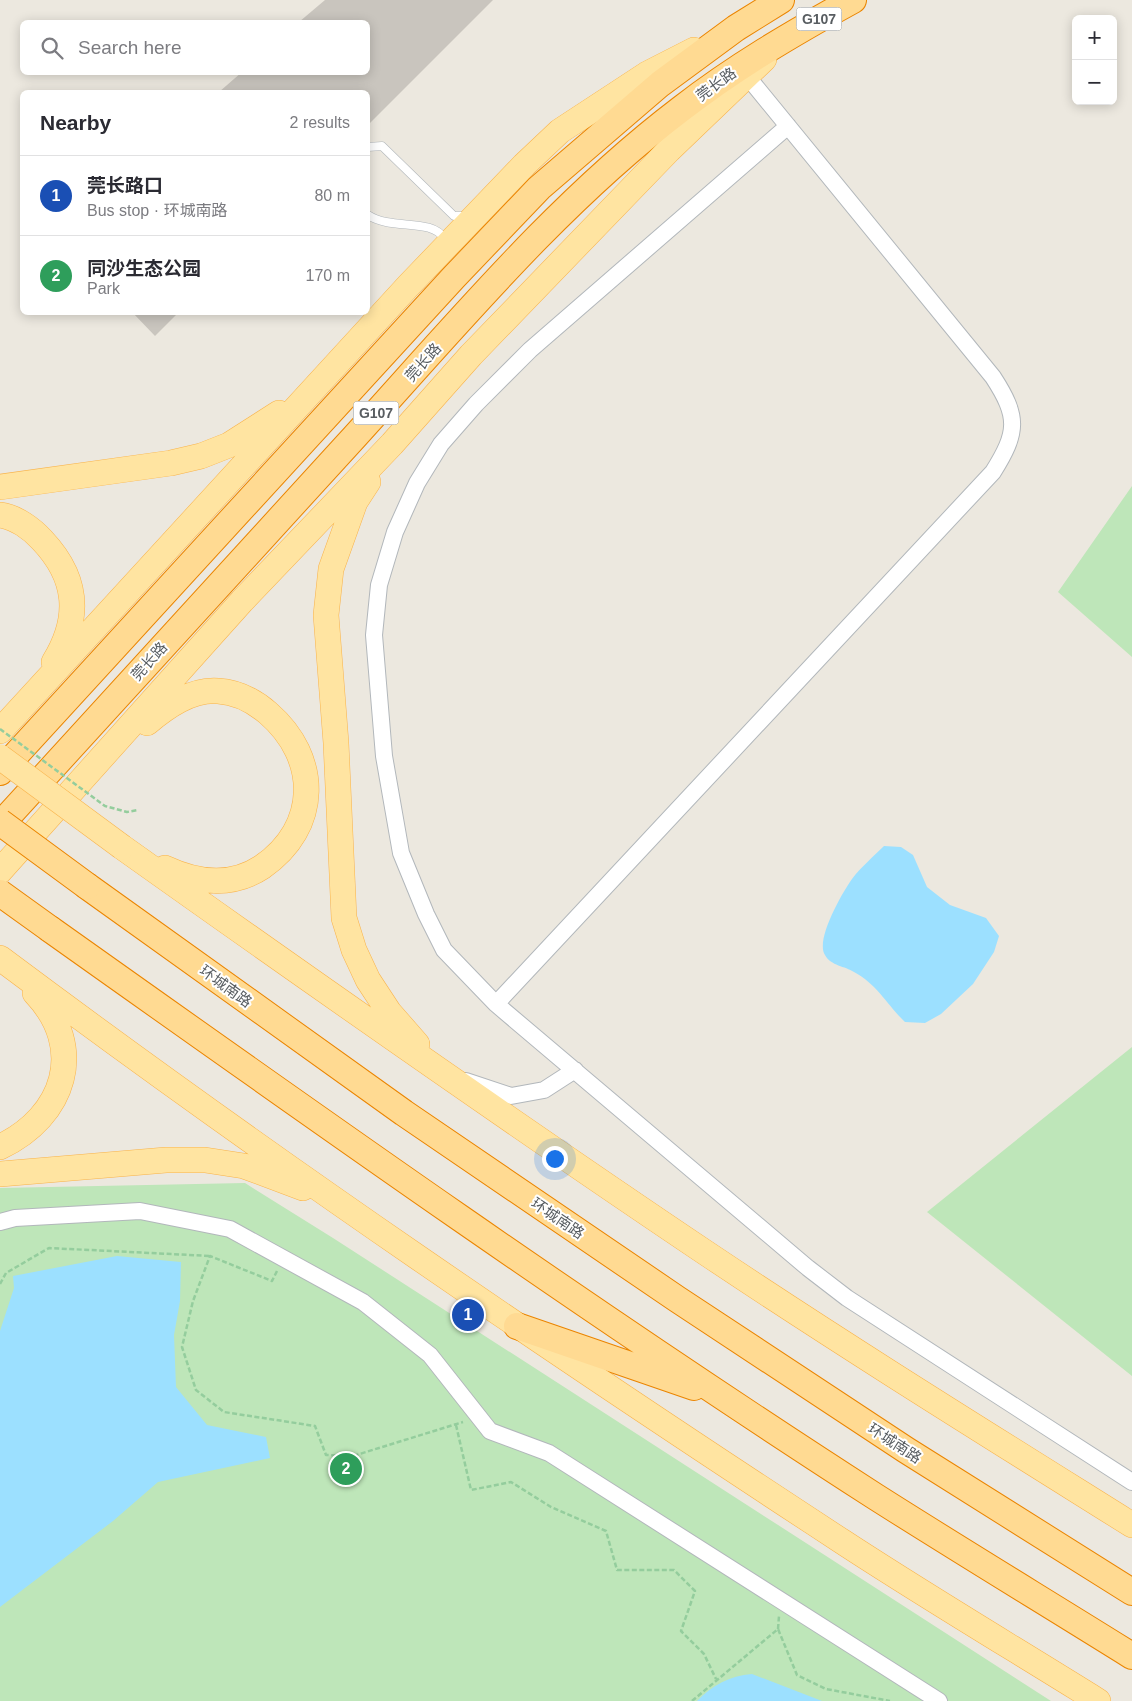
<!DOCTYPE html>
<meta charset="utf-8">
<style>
:root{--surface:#fff;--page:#f7f7f7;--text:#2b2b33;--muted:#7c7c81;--line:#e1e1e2;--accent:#f21e27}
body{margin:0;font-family:Helvetica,"Noto Sans SC",sans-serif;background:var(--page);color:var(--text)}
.controls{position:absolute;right:15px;top:15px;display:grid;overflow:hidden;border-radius:8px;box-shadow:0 2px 12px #0003}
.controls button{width:45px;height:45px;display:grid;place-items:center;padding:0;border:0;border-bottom:1px solid var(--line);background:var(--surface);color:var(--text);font:25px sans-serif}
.you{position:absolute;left:554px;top:1158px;width:18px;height:18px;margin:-12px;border:4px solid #fff;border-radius:50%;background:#1a73e8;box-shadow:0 0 0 8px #1a73e833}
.badge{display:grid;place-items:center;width:32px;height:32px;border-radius:50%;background:var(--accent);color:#fff;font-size:16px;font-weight:700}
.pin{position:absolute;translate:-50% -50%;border:2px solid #fff;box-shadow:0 1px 5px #0006}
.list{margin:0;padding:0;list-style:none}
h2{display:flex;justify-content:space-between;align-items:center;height:65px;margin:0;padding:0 20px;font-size:21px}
h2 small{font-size:16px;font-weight:400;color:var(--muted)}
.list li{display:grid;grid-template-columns:32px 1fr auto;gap:15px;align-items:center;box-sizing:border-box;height:80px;padding:0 20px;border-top:1px solid var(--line)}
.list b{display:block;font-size:19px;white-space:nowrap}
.list p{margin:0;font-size:16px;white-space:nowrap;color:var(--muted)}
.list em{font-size:16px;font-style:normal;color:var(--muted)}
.icon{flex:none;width:28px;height:28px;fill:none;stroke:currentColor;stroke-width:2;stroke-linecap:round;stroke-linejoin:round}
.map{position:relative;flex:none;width:1132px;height:1701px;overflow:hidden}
.search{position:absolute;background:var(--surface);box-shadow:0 2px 12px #0003;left:20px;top:20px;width:350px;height:55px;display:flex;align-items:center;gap:12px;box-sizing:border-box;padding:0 18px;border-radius:8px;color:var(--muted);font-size:19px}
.panel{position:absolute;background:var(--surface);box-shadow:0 2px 12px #0003;left:20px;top:90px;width:350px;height:225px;border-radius:8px}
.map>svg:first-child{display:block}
.green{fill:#bee6b9}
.water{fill:#9ce0ff}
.building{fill:#c9c5be}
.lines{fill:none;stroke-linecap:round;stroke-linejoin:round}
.service-casing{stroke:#b2b7bb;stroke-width:9}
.minor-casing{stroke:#b2b7bb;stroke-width:18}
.primary-casing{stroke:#f9b34b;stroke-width:26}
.trunk-casing{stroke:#eb8500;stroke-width:28}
.path{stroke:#94cd9d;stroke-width:2.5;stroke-dasharray:5 2.5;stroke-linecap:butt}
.service{stroke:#fff;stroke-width:8}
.minor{stroke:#fff;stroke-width:16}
.primary{stroke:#ffe4a1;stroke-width:25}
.trunk{stroke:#ffda92;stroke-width:26}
.primary-bridge-casing{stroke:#f9b34b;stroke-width:26;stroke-linecap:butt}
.trunk-bridge-casing{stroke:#eb8500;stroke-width:28;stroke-linecap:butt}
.path-bridge{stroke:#94cd9d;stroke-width:2.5;stroke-dasharray:5 2.5;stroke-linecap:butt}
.primary-bridge{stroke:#ffe4a1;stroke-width:25}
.trunk-bridge{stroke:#ffda92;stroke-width:26}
.labels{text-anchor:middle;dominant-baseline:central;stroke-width:4;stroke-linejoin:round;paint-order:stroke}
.shield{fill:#fff;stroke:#8a8e90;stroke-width:1}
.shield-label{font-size:14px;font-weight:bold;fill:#585d61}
.street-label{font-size:15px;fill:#585d61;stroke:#fff}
</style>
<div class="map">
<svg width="1132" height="1701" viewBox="0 0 1132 1701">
<rect width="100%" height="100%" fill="#ece8df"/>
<path class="green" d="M1132 486V657L1058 592Z
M1132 1047V1376L927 1212Z
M245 1183 333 1238 1051 1701H0V1188Z"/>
<path class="water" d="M884 846 901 847 913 855 927 887 950 905 986 918 999 936 994 952 973 984 941 1014 925 1023 905 1022C888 1006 877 984 854 972 845 966 831 966 825 955 815 940 842 893 852 879 861 867 873 857 884 846Z
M117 1256 181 1262 180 1301 174 1335 176 1387 207 1425 266 1437 270 1458 158 1482 113 1521 0 1607V1331L14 1288 13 1276Z
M752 1674 822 1701H697C713 1685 729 1676 752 1674Z"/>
<path class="building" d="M325 0H493L368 125V92H219L242 72H368V22H299Z
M132 312H179L155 336Z"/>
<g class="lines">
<defs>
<path id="service" d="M368 147 382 146 454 216H466
M368 215C392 231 431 217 445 239L444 242"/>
<path id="minor" d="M788 126 530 350 476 404 441 444 417 483 395 532 379 585 374 635 384 756 401 853 426 914 444 950 496 1004 808 1268 847 1298 1132 1482
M496 1004 993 472C1018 432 1019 417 993 377L747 76
M466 1081 511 1096 544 1090 575 1070
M0 1222 15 1218 140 1211 230 1229 363 1302 430 1355 490 1431 549 1453 939 1701"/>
<path id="primary" d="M368 482 355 502 331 569 326 615 336 743 344 918 354 950 368 980 389 1012 417 1044
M0 487 171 463 201 456 229 445 279 413
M0 515C16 517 32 529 42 540 78 578 81 618 54 662
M147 723C166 707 191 689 218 691 236 692 254 701 268 713 320 758 320 827 262 867 232 887 197 883 165 868
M0 731 408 286 524 165 560 131 647 74 694 50
M122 847C316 985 511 1122 709 1255 848 1348 990 1436 1132 1525
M0 871 242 601 392 444 471 355 669 150 764 59
M0 958C274 1163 557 1355 843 1542 927 1597 1013 1648 1098 1701
M0 1147C65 1116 87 1048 35 993
M0 1174 166 1160H205L244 1166 303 1188"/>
<path id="trunk" d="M0 772 454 277 539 188 660 84 736 28 781 0
M0 825C116 698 232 571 348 444 453 329 556 204 681 109 735 67 793 33 853 0
M87 886 404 1113 677 1299 906 1450 1132 1592
M50 929C323 1123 595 1316 876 1497 961 1551 1047 1603 1132 1656
M517 1326 694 1387"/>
</defs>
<use href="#service" class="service-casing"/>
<use href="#minor" class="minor-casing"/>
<use href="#primary" class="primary-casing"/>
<use href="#trunk" class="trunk-casing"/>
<path class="path" d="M277 1271 272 1281 210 1256 193 1301 182 1347 196 1390 224 1412 315 1426 326 1455 353 1456 463 1422
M0 1284 6 1273 49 1248 210 1256
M456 1425 471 1490 511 1482 551 1507 606 1531 617 1570H674L695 1591 681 1631 704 1654 716 1679
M778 1629 779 1616
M692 1701 778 1629 797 1675 826 1689 890 1701"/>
<use href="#service" class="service"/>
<use href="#minor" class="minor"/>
<use href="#primary" class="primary"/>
<use href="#trunk" class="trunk"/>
<defs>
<path id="primary-bridge" d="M0 757 122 847"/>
<path id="trunk-bridge" d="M0 822 87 886
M0 893 50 929"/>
</defs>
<use href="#primary-bridge" class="primary-bridge-casing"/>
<use href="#trunk-bridge" class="trunk-bridge-casing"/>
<path class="path-bridge" d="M0 729 105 806 127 812 138 810"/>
<use href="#primary-bridge" class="primary-bridge"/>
<use href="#trunk-bridge" class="trunk-bridge"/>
</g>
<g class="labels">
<g class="shield">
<rect x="796.5" y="7.5" width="45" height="23" rx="4"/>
<rect x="353.5" y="401.5" width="45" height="23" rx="4"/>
</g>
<g class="shield-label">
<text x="819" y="19">G107</text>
<text x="376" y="413">G107</text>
</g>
<g class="street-label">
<text transform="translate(716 84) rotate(-36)">莞长路</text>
<text transform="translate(423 362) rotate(-48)">莞长路</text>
<text transform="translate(149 661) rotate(-48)">莞长路</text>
<text transform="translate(226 986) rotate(36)">环城南路</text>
<text transform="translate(558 1218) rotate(34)">环城南路</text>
<text transform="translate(895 1443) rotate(33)">环城南路</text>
</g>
</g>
</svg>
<div class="controls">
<button>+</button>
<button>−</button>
</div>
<div class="you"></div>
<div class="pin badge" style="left:468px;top:1315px;background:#1a4fb4">1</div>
<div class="pin badge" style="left:346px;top:1469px;background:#2e9e5b">2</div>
<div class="search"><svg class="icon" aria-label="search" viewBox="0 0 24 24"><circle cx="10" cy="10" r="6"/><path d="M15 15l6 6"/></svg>Search here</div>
<section class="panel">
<h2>Nearby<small>2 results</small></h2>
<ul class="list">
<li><span class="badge" style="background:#1a4fb4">1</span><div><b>莞长路口</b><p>Bus stop · 环城南路</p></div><em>80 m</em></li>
<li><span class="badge" style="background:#2e9e5b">2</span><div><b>同沙生态公园</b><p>Park</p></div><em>170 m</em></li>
</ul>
</section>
</div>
